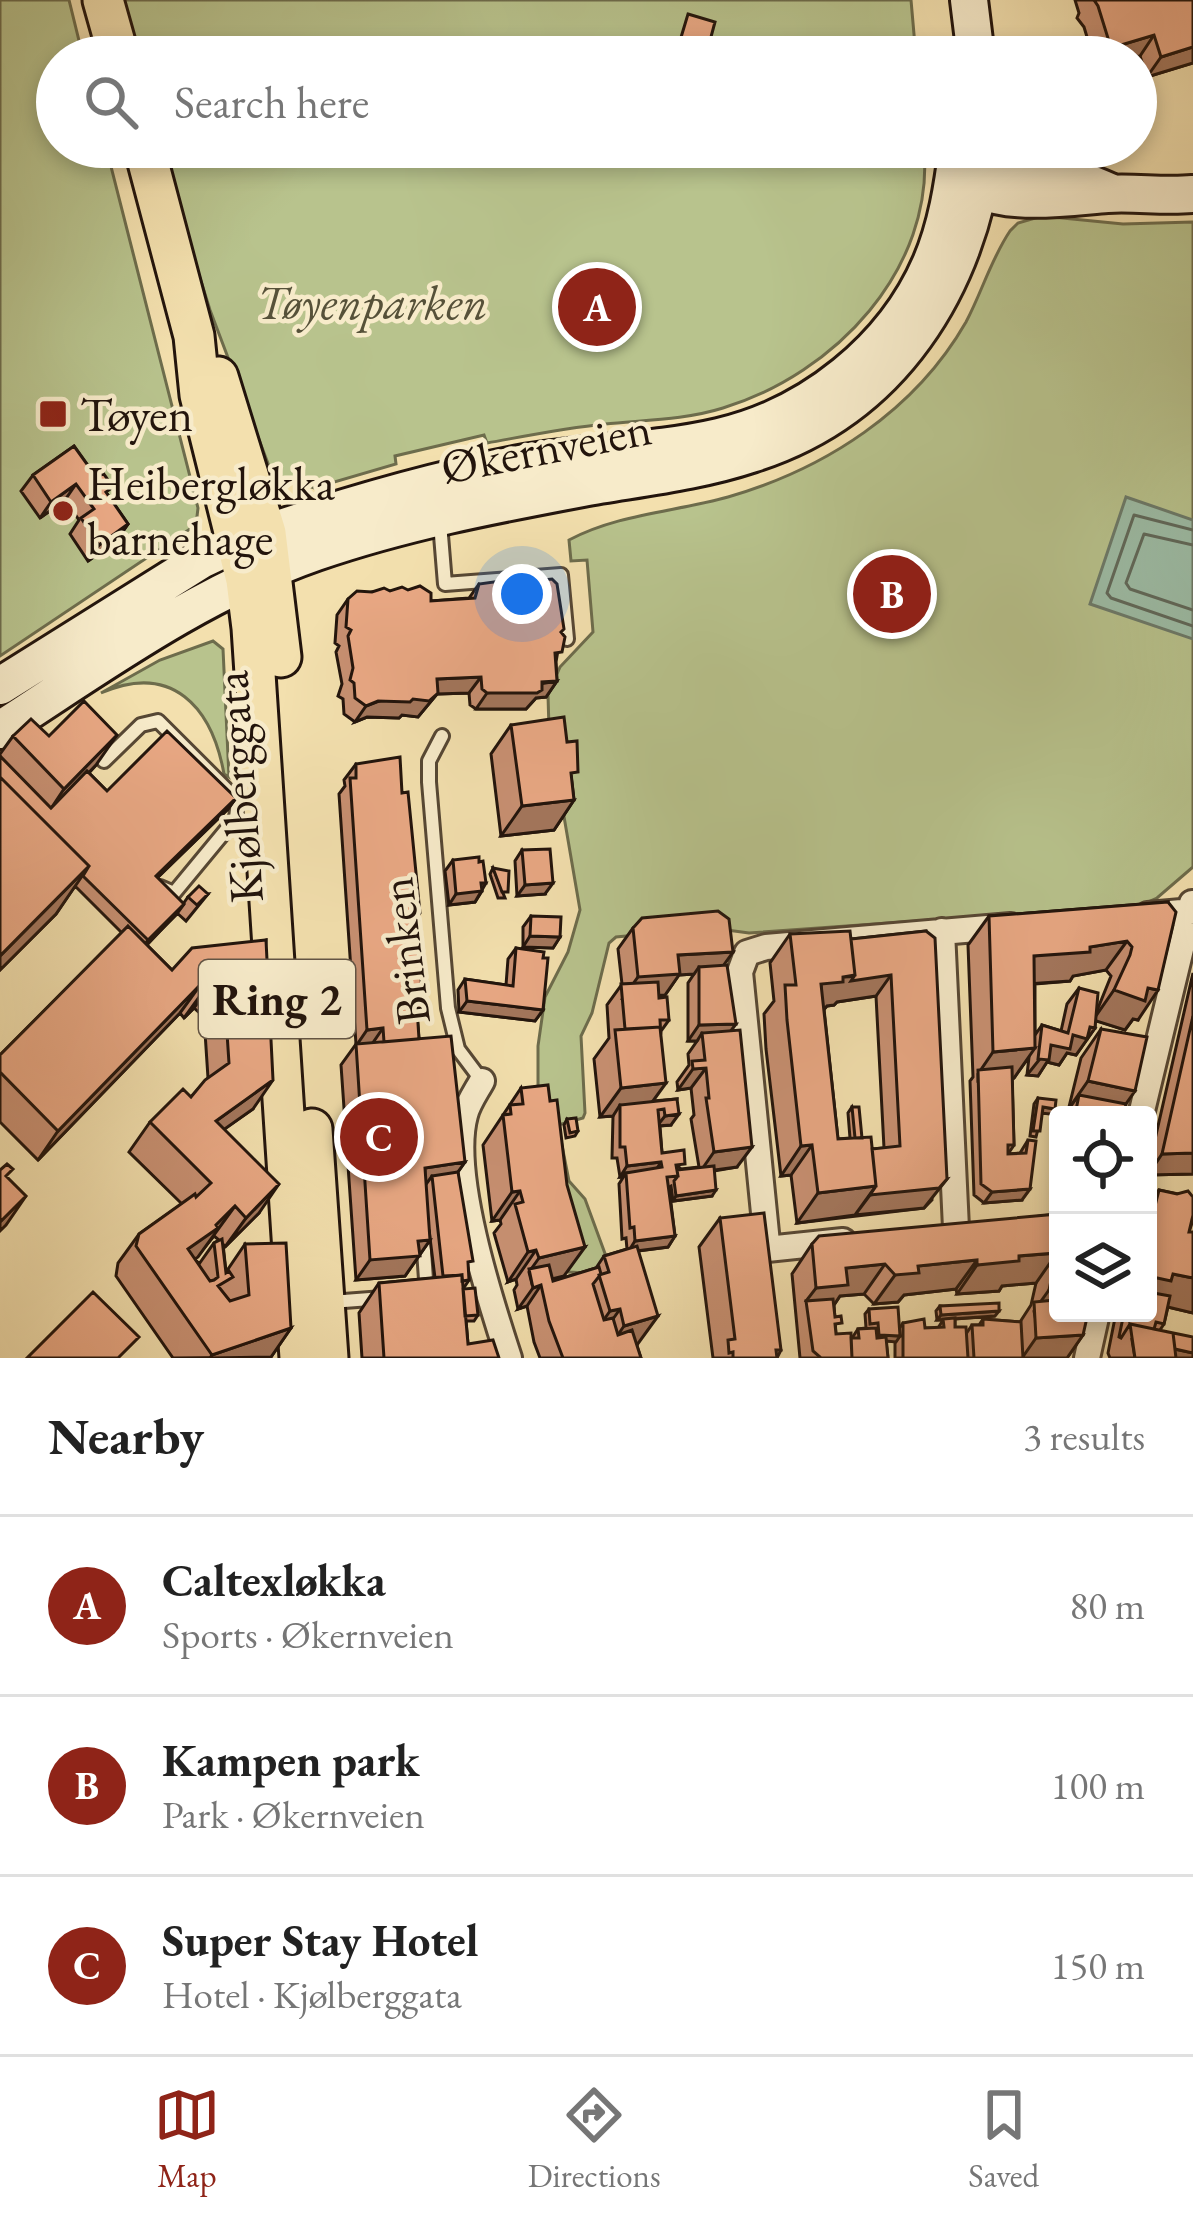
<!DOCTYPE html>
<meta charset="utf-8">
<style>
:root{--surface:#fff;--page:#f2f2f2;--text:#222;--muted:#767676;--line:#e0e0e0;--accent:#8f2418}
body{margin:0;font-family:"EB Garamond",serif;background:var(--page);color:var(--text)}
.controls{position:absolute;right:36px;bottom:36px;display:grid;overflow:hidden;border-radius:12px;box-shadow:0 6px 18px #0003}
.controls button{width:108px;height:108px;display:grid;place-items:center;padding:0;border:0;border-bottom:3px solid var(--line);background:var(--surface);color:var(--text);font:60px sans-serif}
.you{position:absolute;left:522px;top:594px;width:42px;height:42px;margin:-30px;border:9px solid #fff;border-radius:50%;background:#1a73e8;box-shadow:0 0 0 18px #1a73e833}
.badge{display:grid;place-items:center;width:78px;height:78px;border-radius:50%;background:var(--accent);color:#fff;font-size:39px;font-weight:700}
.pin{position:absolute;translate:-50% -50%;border:6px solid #fff;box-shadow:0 3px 12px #0006}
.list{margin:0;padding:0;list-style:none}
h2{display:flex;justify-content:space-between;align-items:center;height:156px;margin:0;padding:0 48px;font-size:51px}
h2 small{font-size:39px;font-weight:400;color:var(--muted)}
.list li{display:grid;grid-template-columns:78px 1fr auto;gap:36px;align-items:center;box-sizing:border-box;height:180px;padding:0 48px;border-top:3px solid var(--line)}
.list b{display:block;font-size:45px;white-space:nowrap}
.list p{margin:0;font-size:39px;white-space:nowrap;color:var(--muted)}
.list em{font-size:39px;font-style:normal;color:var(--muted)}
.icon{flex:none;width:66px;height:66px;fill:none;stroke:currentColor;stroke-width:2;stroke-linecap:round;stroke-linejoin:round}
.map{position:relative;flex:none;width:1193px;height:1358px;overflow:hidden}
.search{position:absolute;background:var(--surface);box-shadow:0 6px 18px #0003;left:36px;right:36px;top:36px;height:132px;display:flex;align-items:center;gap:30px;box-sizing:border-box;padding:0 42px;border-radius:66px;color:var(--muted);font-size:45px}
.sheet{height:696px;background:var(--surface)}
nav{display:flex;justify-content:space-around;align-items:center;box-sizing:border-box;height:168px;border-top:3px solid var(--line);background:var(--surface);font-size:33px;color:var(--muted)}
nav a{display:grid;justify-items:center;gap:6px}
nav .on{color:var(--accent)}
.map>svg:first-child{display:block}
.green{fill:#b8c38d;stroke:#6d6c4c;stroke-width:3}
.water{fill:#9cbda7;stroke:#6b7969;stroke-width:3}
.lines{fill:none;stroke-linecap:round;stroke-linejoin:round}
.shore{stroke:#5f685a;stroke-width:3}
.service-casing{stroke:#564734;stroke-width:18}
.minor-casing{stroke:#564734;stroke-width:30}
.secondary-casing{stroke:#22140c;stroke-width:42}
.primary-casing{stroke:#22140c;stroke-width:45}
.service{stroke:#f7ebca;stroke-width:12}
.minor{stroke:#f7ebca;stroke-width:24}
.secondary{stroke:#f7ebca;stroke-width:36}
.primary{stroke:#f3e0ae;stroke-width:39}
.wall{fill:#c89072;stroke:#22140c;stroke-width:3;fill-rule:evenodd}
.shaded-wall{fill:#a3765c;stroke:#22140c;stroke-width:3}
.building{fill:#e9a884;stroke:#22140c;stroke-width:3}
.poi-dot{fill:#8f2418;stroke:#f7ebca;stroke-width:4.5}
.labels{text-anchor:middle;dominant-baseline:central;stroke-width:9;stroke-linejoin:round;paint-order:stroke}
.shield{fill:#f7ebca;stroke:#625445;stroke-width:3}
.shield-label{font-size:45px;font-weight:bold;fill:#22140c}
.park-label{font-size:48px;font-style:italic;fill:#565139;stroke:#f7ebca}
.poi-label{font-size:48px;fill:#22140c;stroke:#f7ebca;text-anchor:start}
.street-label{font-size:48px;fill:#22140c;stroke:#f7ebca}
</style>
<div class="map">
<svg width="1193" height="1358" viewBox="0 0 1193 1358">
<rect width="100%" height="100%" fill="#f3e0ae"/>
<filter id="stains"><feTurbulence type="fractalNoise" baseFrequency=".00167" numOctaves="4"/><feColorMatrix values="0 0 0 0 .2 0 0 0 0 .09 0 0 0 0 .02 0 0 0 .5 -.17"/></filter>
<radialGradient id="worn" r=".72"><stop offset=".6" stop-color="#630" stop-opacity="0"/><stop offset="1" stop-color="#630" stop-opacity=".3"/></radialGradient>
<path class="green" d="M0 0H69L83 57H57V147H106L198 508 196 525 0 656Z
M121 0H911L916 57H132Z
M159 147H924C935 269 835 374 723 408 685 420 643 420 605 424 565 428 526 436 487 443L484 435 395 456 396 464 314 488 272 474 210 310Z
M1042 216 1123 224 1193 222V867L1157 898 1141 905 749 933 712 928 616 937 609 943 592 1013 581 1036 585 1113 583 1118 558 1125 569 1181 585 1199 607 1259 603 1267 585 1273 569 1272 538 1104V1046L545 997 568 952 580 910 549 729 548 695 560 667 593 632 587 560 571 561 569 540C618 514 674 512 728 497 825 469 915 411 966 322 982 292 991 259 1010 231L1018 223Z
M213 641 223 649 229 777 224 774C212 707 172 662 101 693L160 660Z"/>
<path class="water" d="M1126 497 1193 520V639L1090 604Z"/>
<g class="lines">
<path class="shore" d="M1193 530 1134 515 1107 593 1111 598 1193 626
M1193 545 1144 534 1126 583 1130 589 1193 610"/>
<defs>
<path id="service" d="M440 523 445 584 561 575 567 639
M442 736 429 761V782L448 1008 458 1049 482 1081
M104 761 141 725 158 721 238 801 258 803
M160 887 174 893 236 818 238 801
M423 1236 427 1294
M331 1302 383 1298"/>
<path id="minor" d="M1148 915 1193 911
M942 931 956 1228
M482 1081C476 1092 468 1103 465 1115 449 1173 490 1300 509 1358
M1141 1115 1192 903
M767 1243 740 972 747 953 766 947 1011 926
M767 1249 843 1241
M1087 1358 1097 1313"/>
<path id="secondary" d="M969 0 976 57
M960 166C1003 148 1071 175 1112 193
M961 176C990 210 1067 197 1107 194 1136 192 1164 197 1193 194
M0 686 201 560 237 543C329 511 424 482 520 464 586 452 654 452 719 437 810 416 894 349 931 263 947 226 953 186 958 147
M0 730C102 664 201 592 316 552 403 522 492 505 582 488 638 478 697 472 751 454 893 409 967 288 986 147"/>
<path id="primary" d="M103 0 119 57
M144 147 194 336 200 395 246 580 252 628 300 1358
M218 377 266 533 281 657
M312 1129 328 1358"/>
</defs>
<use href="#service" class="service-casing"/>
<use href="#minor" class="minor-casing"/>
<use href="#secondary" class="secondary-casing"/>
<use href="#primary" class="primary-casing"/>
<use href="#service" class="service"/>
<use href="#minor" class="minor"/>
<use href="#secondary" class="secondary"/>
<use href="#primary" class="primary"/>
</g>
<path class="wall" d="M1075 0H1193V63L1147 77 1140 56 1093 57 1084 27 1077 18 1079 13Z
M74 446 128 524 117 540 88 561 70 534 79 520 65 500 40 518 21 491 33 475Z
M479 584 561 633 556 662 557 681 546 697 536 698 526 709H476L470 705 469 693 437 694 418 717 402 715 399 718 367 717 355 722 344 714 343 699 338 696 342 684 336 652 339 646 335 643 337 615 348 599 372 592 390 591 431 601 469 598Z
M929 601 922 612 887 631 877 614 885 603Z
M511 725 567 742 574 800 554 830 501 836 491 754Z
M13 736H49L96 765 89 773 107 791 236 798 228 809 157 878 183 904 188 897 208 894 186 921 177 913 147 945 172 970 266 940 253 1109 224 1129 259 1213 225 1247 223 1244 226 1272 245 1244 291 1328 271 1357 173 1358 116 1276 118 1263 139 1234 182 1204 129 1152 150 1122 191 1097 208 1078 204 1017 194 1008 184 1018 180 1013 38 1160 0 1122V1055L122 933 75 886 56 914 0 970V754ZM214 1236 219 1240 214 1243 199 1264 195 1259Z
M356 764 402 793 417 918 423 1008 417 1016 419 1039 465 1162 458 1172 469 1280 463 1289 478 1315 474 1321H466L468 1344 499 1358H362L359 1313 379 1283 435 1278 429 1230 430 1240 405 1276 356 1280 341 1065 356 1044 339 794 345 786 344 780Z
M522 850 545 894 517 896 515 861Z
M453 860 482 888V891L475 902 449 905 445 871Z
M493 868 505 898H498L490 874Z
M1168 902 1138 1020 1133 1019 1125 1030 1095 1020V1028L1076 1055 1067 1053 1059 1065 1047 1062 1038 1076 1027 1075 1029 1057 1014 1078H1012L1014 1145 1008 1154 1020 1153 1028 1140 1022 1200 984 1203 974 1195 970 1081 973 1077 968 945 989 916ZM1106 970 1111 976 1096 1013 1079 988 1067 1004 1061 1031 1042 1025 1035 1035V984L1070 981 1073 976Z
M531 916 560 937 553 948 523 947V927Z
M633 928 733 952 723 965 731 1031 737 1167 714 1171 712 1196 673 1201 671 1186 669 1187 675 1236 668 1247 638 1251 637 1346 641 1358H540L534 1342 527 1306 518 1309 514 1290 517 1285 516 1279 508 1282 494 1233 501 1224 500 1220 492 1221 483 1145 521 1088 564 1276 553 1279V1281L596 1268 604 1256 627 1249 626 1238 622 1239 619 1184 624 1176 620 1177 617 1158H612L613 1116 600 1117 594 1059 609 1038 607 1005 622 984 618 949ZM694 974 688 983V1041H697L688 1054 689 1065 677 1082 678 1090 691 1088 694 1115 691 1119 699 1167 681 1169 662 1153 660 1126 671 1125 677 1099 653 1101 661 1031 669 1020 659 996 665 995 679 975Z
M926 931 932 1200 924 1208 797 1223 791 1175 781 1176 766 1049 764 1014 774 1001 770 963 790 934 851 939ZM876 996 884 1148 872 1149 862 1138 852 1107 848 1113 850 1138 838 1139 824 1009 827 1006 834 1005 837 1002Z
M516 948 543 958V1010L535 1021 459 1012 458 990 465 979 506 985 508 959Z
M1193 973V1174L1148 1175V1170Z
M1101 1029 1125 1104 1124 1115H1067L1081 1058Z
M1038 1098 1055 1109 1051 1114 1042 1113 1036 1137 1030 1136 1034 1104Z
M567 1119 578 1131 575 1136 566 1138 564 1125Z
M1159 1190 1193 1197V1220L1189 1232 1193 1313 1168 1307 1164 1324 1160 1330 1193 1358H1110L1108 1353 1116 1313H1148V1205Z
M1058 1214 1083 1335 1067 1358H895V1341H886L888 1358H800L792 1274 812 1244ZM1036 1283 1031 1305 1020 1322 983 1319 979 1325H972L966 1334 955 1327V1319L995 1316 940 1306 936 1311 937 1320H943L938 1328H925L903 1323 899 1329 869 1309 865 1314 866 1328 858 1329 852 1338 836 1334 834 1305 840 1296 864 1294 874 1304 898 1302 904 1295 956 1289 957 1294 999 1291 1002 1286Z
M720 1218 781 1350 777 1358H713L699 1247Z"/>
<path class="shaded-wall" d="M1154 35 1140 56 1105 57 1111 48Z
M679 44 707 52 703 57H701L676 49Z
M1193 47V63L1147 77 1161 57Z
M76 484 65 500 40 518 51 502Z
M128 524 117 540 88 561 99 545Z
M929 601 922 612 887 631 895 620Z
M481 677 469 693 437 694 418 717 402 715 399 718 367 717 355 722 366 706 437 679Z
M557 681 546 697 536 698 526 709H476L487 693Z
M117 735 96 765 44 819 64 789Z
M236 798 228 809 148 887 156 876Z
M574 800 554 830 501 836 522 806Z
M89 866 56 914 0 970V956Z
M481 883H486L475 902 449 905 456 894Z
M553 883 545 894 517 896 525 885Z
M184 904 176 915 140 951 148 940Z
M530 936 560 937 553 948 523 947Z
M1127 941 1106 970 1073 976 1070 981 1014 985 1034 956Z
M733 952 718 973 699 967 694 974 679 975 665 995 623 998 638 977 678 955Z
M891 975 876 996 837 1002 834 1005 827 1006 822 1012 821 984 843 977Z
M215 979 194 1008 184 1018 205 989Z
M201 984 180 1013 38 1160 58 1131Z
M1148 988 1158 990 1138 1020 1133 1019 1125 1030 1093 1020 1114 990Z
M467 1001 543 1010 535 1021 459 1012Z
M736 1024 724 1040 702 1033 697 1041H688L699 1025Z
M1090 1027 1095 1028 1076 1055 1067 1053 1059 1065 1047 1062 1038 1076 1027 1075 1051 1045Z
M383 1028 372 1044 356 1046 367 1030Z
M1035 1048 1014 1078 978 1081V1074L993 1052Z
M706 1068 691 1088 678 1090 693 1069Z
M273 1080 253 1109 195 1150 216 1121Z
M1088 1081 1135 1091 1118 1115 1079 1095 1067 1111Z
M666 1083 645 1112 620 1105 613 1116 600 1117 621 1088Z
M1043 1107 1055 1109 1051 1114 1039 1113Z
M679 1114 671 1125 657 1126 665 1116Z
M812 1145 791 1175 781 1176 801 1146Z
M752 1147 737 1167 700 1172 714 1152Z
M1193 1153V1174L1148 1175 1162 1154Z
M465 1162 450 1183 432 1176 424 1187 425 1168Z
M661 1162 654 1173H626L624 1176 620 1177 627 1166Z
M947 1179 924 1208 855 1215 870 1195Z
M279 1184 259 1213 225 1247 246 1218Z
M876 1186 855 1215 797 1223 818 1193Z
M1030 1189 1022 1200 984 1203 992 1192Z
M716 1190 712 1196 673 1201 676 1196Z
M520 1191 500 1220 492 1221 512 1192Z
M26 1196 6 1225 0 1231V1222Z
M235 1206 198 1257 167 1278 188 1249Z
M675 1236 668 1247 628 1252 635 1241Z
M430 1240 405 1276 356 1280 370 1260 418 1241Z
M585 1247 564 1276 532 1284 529 1272 539 1258Z
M536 1250 516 1279 508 1282 528 1252Z
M1057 1253 1036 1283 1002 1286 999 1291 957 1294 977 1265 1019 1256Z
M977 1260 956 1289 904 1295 898 1302 874 1304 895 1275 918 1266Z
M885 1264 864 1294 840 1296 828 1314 806 1301 816 1288 846 1268Z
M1173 1274 1193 1278V1313L1155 1304 1148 1310V1276Z
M541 1285 527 1306 518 1309 533 1288Z
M1049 1290 1056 1292 1036 1321 1034 1311Z
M620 1309 599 1339 589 1341 610 1311Z
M999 1311 995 1316 937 1320 941 1315Z
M658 1316 637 1345 604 1355 624 1326Z
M291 1328 271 1357 210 1358 212 1355Z
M879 1335 900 1336 896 1342 875 1340Z
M1083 1335 1067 1358H1018H1022L1036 1338Z
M1132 1340 1193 1353V1358H1135Z"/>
<path class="building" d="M1094 0H1193V47L1161 57 1154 35 1111 48 1098 6Z
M688 14 715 22 707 52 679 44Z
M74 446 97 478 103 473 113 487 106 492 128 524 99 545 81 518 94 509 76 484 51 502 33 475Z
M529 577 533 581 552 579 557 584 564 629 561 632 565 637 562 652 555 653 557 681 542 682V690L537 693H487L482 689 481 677 437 679 438 693 429 701 413 699 410 702 378 701 366 706 355 698 354 683 350 680 353 668 348 636 351 630 346 627 348 599 357 591 372 592 384 588 390 591 402 587 408 590 420 586 431 593V601L475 598 479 584Z
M920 584 929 601 895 620 885 603Z
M84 701 117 735 64 789 13 736 31 719 49 736Z
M564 717 567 742 577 741 578 772 571 773 574 800 522 806 511 725Z
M167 731 236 798 156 876 184 904 148 940 83 876 89 866 0 777V756L51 808 87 771 107 791Z
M400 757 402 793 408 792 420 913 417 917 423 1008H417L419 1039 384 1042 383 1028 367 1030 350 778H356V764Z
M0 777 89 866 0 956Z
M550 849 553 883 525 885 522 850Z
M479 857V862L483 861 486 883H481L482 891 456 894 453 860Z
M493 868 509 871 508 892H502Z
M199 886 208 894 197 905 188 897Z
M1168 902 1176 912 1158 990 1148 988 1145 1001 1114 990 1130 955 1132 947 1127 941 1090 947V952L1034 956 1035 1048 993 1052 989 916Z
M718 911 729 919 733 952 678 955 680 974 638 977 633 928 642 918Z
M531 916 561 917 560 937 530 936Z
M128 926 172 970 192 948 266 940 273 1080 216 1121 279 1184 246 1218 235 1206 216 1225 218 1228 188 1249 210 1281 214 1280 218 1277 214 1243 222 1239 226 1273 229 1271 233 1277 218 1286 230 1301 249 1295 245 1244 286 1243 291 1328 212 1355 136 1246 139 1234 195 1194 196 1197 211 1183 150 1122 183 1089 191 1097 205 1080 229 1063 224 988 215 979 205 989 201 984 58 1131 0 1072V1055Z
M850 931 855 975 843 977V982L821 984 838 1139 871 1137 876 1186 818 1193 812 1145 801 1146 787 1020 785 985H796L790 934Z
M926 931 935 938 947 1179 939 1188 870 1195 876 1186 872 1149 900 1146 891 975 851 981 855 975 851 939Z
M516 948 544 952 543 958H548L543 1010 467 1001 465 979 513 986Z
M727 965 736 1024 699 1025V967Z
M658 982 659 998 667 997 669 1020H660L661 1037 660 1027 625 1029 621 984Z
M1079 988 1098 993 1095 1028 1090 1027 1087 1039 1073 1035 1070 1049 1051 1045 1049 1060 1038 1059 1042 1025 1068 1033Z
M1193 1016V1153L1162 1154Z
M660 1027 666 1083 621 1088 615 1030Z
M1101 1029 1147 1037 1135 1091 1088 1081Z
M740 1030 752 1147 714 1152 706 1098H709L706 1068 693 1069 692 1061 705 1060 702 1033Z
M451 1036 465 1162 425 1168 430 1240 418 1241 420 1256 370 1260 356 1044Z
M1012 1067 1014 1145H1008V1154L1026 1153 1028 1140 1036 1141 1030 1189 992 1192 981 1184 978 1070Z
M548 1085 550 1101 557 1100 567 1185 585 1247 539 1258 536 1250 528 1252 515 1204 523 1202 520 1191 512 1192 503 1115 511 1114 510 1105 523 1104 521 1088Z
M1079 1095 1126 1104 1124 1115H1075Z
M1038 1098 1056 1100 1055 1109 1043 1107 1040 1131H1033Z
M677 1099 679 1114 665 1116 664 1109 658 1110 662 1153 684 1150 685 1164 676 1165 678 1176 667 1177 675 1236 635 1241 634 1227 630 1228 626 1173 662 1167 661 1162 627 1166 625 1147H620V1105Z
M852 1107H859L862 1138H855Z
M576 1118 578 1131 570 1133 567 1119Z
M7 1164 13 1169 6 1176 26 1196 0 1222V1170Z
M714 1166 716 1190 676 1196 674 1181 678 1176 677 1170Z
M458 1172 473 1261 468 1262 469 1280 462 1281V1275L443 1276 432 1176Z
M1159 1190 1177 1194 1188 1191 1193 1197V1215L1189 1232H1193V1278L1173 1274 1171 1281 1148 1276V1234Z
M764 1213 781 1350H776L777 1358H733V1352L729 1353 728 1340 735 1339 720 1218Z
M1058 1214V1313H1088L1083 1335 1036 1338 1034 1302 1054 1300 1056 1292 1049 1290 1057 1253 1019 1256V1261L977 1265V1260L918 1266 919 1273 895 1275 885 1264 846 1268 848 1285 816 1288 812 1244 819 1236Z
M637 1246 658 1316 624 1326 620 1309 610 1311 599 1275 609 1272 604 1256Z
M549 1265 553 1281 599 1267 601 1274 593 1284 604 1320 613 1318 618 1335 632 1330 641 1358H563L549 1321 541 1285 533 1288 529 1269Z
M462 1275 468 1344 493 1340 499 1358H384L379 1283Z
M475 1288 478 1315 465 1316 463 1289Z
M93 1292 139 1337 118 1358H27Z
M1148 1292 1170 1296 1164 1324 1156 1322 1154 1329 1193 1337V1353L1175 1349 1173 1333 1130 1324 1121 1338 1119 1337 1124 1313H1148Z
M833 1299 835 1317 841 1316 842 1323 835 1324 836 1334 851 1333 852 1358H821L813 1351 806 1301Z
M999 1303V1311L941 1315 940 1306Z
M898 1307 900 1336 879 1335 878 1323 870 1324 869 1309Z
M955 1318V1327H966L968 1358H903V1323L924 1319 925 1328 944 1327 943 1319Z
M983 1319 1021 1322 1023 1358H974L972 1325H983Z
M1130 1324 1173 1333 1176 1358H1135Z
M876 1328 877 1338 886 1337 888 1358H852L851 1338H859L858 1329Z"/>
<g class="poi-dot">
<rect x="38" y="399" width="30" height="30" rx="6"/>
<circle cx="63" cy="511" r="12"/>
</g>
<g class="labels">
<rect class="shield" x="199" y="960" width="156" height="78" rx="9"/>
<g class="shield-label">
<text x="277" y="999">Ring 2</text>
</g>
<g class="park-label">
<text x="372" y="302">Tøyenparken</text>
</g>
<g class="poi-label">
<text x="80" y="414">Tøyen</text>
<text x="87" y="483">Heibergløkka<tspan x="87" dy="55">barnehage</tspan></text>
</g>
<g class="street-label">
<text transform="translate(546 447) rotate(-11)">Økernveien</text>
<text transform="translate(238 787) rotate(-94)">Kjølberggata</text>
<text transform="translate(404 951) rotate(-97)">Brinken</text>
</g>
</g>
<rect width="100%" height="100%" filter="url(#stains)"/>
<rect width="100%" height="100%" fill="url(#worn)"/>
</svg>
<div class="controls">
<button><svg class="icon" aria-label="locate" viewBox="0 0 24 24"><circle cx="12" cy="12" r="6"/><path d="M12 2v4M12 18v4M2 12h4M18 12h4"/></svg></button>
<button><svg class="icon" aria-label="layers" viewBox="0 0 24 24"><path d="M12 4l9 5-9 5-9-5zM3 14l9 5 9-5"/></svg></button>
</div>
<div class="you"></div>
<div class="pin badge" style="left:597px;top:307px">A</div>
<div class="pin badge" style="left:892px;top:594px">B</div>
<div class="pin badge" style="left:379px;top:1137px">C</div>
<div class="search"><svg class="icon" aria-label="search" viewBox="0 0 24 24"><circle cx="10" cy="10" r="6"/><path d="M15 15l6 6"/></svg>Search here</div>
</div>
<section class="sheet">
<h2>Nearby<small>3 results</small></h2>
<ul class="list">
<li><span class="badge">A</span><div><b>Caltexløkka</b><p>Sports · Økernveien</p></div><em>80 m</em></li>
<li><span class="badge">B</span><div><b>Kampen park</b><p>Park · Økernveien</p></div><em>100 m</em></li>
<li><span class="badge">C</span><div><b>Super Stay Hotel</b><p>Hotel · Kjølberggata</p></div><em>150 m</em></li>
</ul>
</section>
<nav>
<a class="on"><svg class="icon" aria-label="map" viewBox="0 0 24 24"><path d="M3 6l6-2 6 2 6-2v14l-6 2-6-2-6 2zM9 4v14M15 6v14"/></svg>Map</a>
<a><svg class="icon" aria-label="directions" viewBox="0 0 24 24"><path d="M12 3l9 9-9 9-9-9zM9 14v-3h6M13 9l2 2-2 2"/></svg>Directions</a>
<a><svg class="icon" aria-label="saved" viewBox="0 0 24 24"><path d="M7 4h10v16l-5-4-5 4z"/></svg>Saved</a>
</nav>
